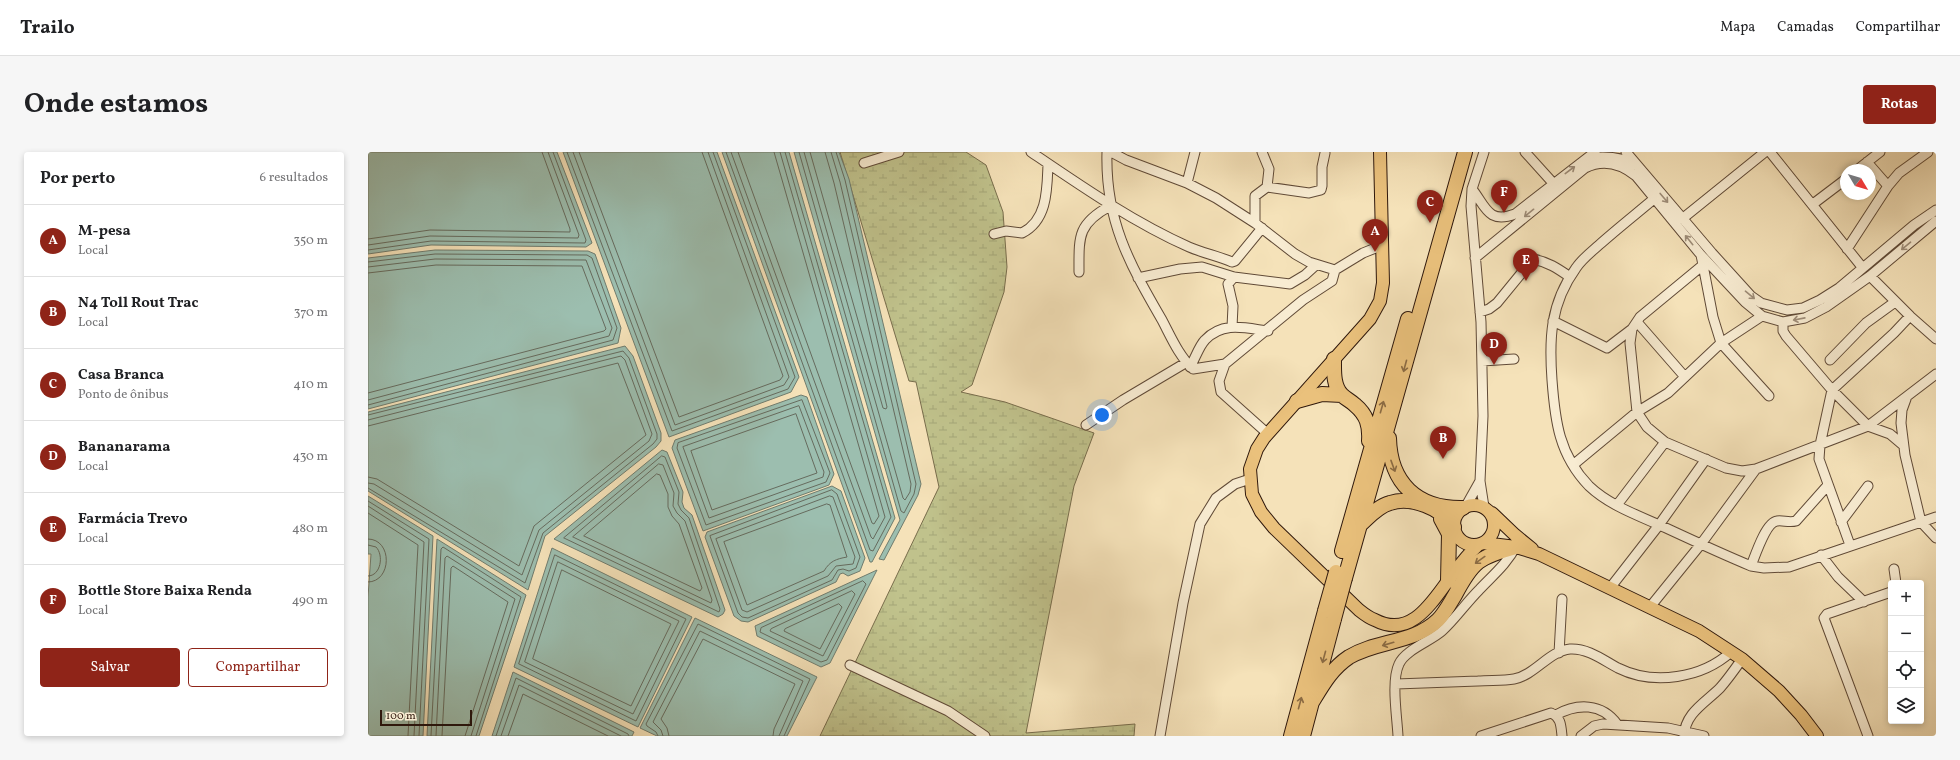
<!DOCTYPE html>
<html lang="pt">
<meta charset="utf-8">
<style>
:root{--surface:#fff;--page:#f6f6f6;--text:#202124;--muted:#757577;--line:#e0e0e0;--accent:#8f2418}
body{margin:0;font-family:Vollkorn,serif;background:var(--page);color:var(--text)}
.controls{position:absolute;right:12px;bottom:12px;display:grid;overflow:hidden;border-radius:4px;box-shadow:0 2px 6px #0003}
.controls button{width:36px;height:36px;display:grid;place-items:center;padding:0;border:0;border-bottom:1px solid var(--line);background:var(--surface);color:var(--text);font:20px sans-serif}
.compass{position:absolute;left:1472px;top:12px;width:36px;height:36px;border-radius:50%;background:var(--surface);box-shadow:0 2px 6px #0003;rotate:128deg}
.scale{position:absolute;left:12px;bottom:10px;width:92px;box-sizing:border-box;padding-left:4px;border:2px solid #2f180c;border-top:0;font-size:11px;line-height:14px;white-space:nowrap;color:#2f180c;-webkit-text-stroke:3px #f8ecd2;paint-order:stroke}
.you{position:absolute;left:734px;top:263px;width:14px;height:14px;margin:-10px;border:3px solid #fff;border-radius:50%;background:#1a73e8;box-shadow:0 0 0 6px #1a73e833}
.badge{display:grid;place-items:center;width:26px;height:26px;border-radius:50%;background:var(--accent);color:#fff;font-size:13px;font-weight:700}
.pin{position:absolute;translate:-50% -33px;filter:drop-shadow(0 1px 2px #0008)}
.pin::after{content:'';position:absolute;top:21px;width:14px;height:12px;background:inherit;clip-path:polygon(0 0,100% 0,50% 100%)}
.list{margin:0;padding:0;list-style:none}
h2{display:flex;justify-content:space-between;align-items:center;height:52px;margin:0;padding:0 16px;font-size:17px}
h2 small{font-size:13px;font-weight:400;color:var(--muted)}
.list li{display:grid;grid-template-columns:26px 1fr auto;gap:12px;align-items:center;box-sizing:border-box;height:72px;padding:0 16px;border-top:1px solid var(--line)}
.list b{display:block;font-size:15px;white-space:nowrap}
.list p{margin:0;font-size:13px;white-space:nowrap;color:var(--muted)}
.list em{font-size:13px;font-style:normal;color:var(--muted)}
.actions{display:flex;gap:8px;padding:12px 16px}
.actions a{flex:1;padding:9px 0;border:1px solid var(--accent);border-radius:4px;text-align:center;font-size:14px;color:var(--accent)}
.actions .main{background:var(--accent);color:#fff}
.icon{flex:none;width:22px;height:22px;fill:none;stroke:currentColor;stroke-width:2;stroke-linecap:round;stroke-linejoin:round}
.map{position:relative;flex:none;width:1568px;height:584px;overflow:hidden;border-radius:4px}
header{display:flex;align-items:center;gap:24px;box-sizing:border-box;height:56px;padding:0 20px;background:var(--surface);border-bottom:1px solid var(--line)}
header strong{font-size:19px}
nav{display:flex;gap:22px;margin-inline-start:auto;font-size:14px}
.intro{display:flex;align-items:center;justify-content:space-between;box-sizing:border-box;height:96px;padding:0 24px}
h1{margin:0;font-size:28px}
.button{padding:10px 18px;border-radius:4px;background:var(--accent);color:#fff;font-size:14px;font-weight:700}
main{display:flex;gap:24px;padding:0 24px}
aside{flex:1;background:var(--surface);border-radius:4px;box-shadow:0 2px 6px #0003}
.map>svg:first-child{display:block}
.wetland{fill:url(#wetland-marsh);stroke:#786d4c}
.water{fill:#9cbeaf;stroke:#707c6e}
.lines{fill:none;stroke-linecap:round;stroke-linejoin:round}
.shore{stroke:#666b5e;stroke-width:1}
.minor-casing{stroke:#604a37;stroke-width:11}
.major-casing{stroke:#2f180c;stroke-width:14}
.highway-casing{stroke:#2f180c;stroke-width:16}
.minor{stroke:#f8ecd2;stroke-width:9}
.major{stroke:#eac17c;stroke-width:12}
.highway{stroke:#eac17c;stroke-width:14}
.highway-bridge-casing{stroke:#2f180c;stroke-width:16;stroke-linecap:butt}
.highway-bridge{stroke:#eac17c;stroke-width:14}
.oneway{stroke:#9e8d79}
.oneway2{stroke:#8c6c44}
</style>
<header>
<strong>Trailo</strong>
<nav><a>Mapa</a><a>Camadas</a><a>Compartilhar</a></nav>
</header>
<div class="intro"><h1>Onde estamos</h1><a class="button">Rotas</a></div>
<main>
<aside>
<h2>Por perto<small>6 resultados</small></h2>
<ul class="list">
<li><span class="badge">A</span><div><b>M-pesa</b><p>Local</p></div><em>350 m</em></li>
<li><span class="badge">B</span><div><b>N4 Toll Rout Trac</b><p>Local</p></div><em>370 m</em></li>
<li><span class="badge">C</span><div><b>Casa Branca</b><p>Ponto de ônibus</p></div><em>410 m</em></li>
<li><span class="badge">D</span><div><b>Bananarama</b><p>Local</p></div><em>430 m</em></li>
<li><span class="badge">E</span><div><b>Farmácia Trevo</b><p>Local</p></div><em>480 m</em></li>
<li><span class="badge">F</span><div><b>Bottle Store Baixa Renda</b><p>Local</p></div><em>490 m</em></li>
</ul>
<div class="actions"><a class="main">Salvar</a><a>Compartilhar</a></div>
</aside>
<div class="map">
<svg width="1568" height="584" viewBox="0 0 1568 584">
<defs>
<pattern id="wetland-marsh" width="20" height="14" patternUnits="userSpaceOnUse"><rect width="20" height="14" fill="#c0c28c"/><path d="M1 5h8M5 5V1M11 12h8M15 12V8" fill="none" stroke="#a5a678"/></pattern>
</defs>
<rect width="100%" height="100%" fill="#f5e2b9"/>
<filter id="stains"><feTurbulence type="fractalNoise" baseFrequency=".005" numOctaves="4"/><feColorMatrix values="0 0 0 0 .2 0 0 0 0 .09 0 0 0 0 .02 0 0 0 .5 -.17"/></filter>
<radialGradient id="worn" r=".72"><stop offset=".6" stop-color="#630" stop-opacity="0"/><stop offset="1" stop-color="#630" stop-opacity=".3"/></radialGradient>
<path class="wetland" d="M472 0H598L618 13 635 60 639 115 636 140 604 233 593 240 637 250 726 281 706 334 658 581 767 572 766 584H452L571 335 548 230 541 229Z"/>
<path class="water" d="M0 0H189L224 91 218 95 63 93 0 102Z
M195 0H349L431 225 423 240 301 285Z
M354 0H421L527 366 504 410H502Z
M426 0H471L481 27 553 332 550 343 516 408 511 407 532 368Z
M67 98 220 99 227 102 253 176 250 191 0 257V106Z
M257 194 265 204 293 281V289L288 295 177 384 160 438 0 339V260Z
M433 243 439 245 466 322 461 333 335 379 304 296 307 288Z
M294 298 299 300 315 340 314 350 316 356 324 363 357 458 355 462 350 465 186 387Z
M464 334 473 339 497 406 492 419 480 424 475 421 472 422 468 430 380 470 373 469 366 464 337 385 339 380Z
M0 344 65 384 55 584H0V445L3 402H0Z
M69 387 158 443 111 584H59Z
M184 396 324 465 270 575 146 515Z
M509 418 462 511 453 515 389 484 387 474Z
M327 466 449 525 419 584H289L272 576Z
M145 520 266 580 264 584H124Z"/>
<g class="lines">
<path class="shore" d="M199 0 304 279 420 237 427 225 345 0
M205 0 307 273 416 233 421 225 340 0
M211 0 311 265 412 228 415 224 334 0
M358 0 502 398 505 399 523 365 417 0
M363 0 503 385 505 387 517 365 412 0
M370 0 504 371 506 372 511 364 406 0
M431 0 533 359 536 361 546 342 548 332 477 28 468 0
M436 0 535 346 537 348 542 340 543 332 472 30 463 0
M442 0 515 256 518 257 519 255 466 31 457 0
M0 87 62 78 202 80V77L174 0
M0 93 62 84 210 86 211 83 180 0
M0 98 63 89 217 91 218 88 185 0
M0 110 67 102 219 103 224 106 249 176 245 188 0 253
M0 115 67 107 218 108 244 176 241 184 0 248
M0 121 68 113 214 114 238 177 236 179 0 241
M434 248 462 321 458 330 338 373 309 296 310 291Z
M431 254 456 320 455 325 341 366 315 295Z
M428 262 449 321 344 358 323 299Z
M0 263 255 199 261 206 289 282V287L285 292 175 381 157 431 0 336
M0 268 253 204 257 208 284 282 281 289 171 378 154 423 6 332 0 331
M0 274 250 211 278 283 166 374 151 414 9 327 0 325
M294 304 297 305 311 340 310 352 313 358 321 366 352 457 351 460 196 386Z
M291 312 295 313 306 341 305 354 309 361 317 369 344 448 343 451 205 385Z
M289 322 292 323 300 342V355L304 364 311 372 334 436 332 439 216 384Z
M464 338 469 342 492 405 488 416 481 419 475 417 470 418 464 428 380 466 374 465 370 461 342 384Z
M462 344 465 345 487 405 485 412 468 414 460 424 379 460 374 458 348 387Z
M0 349 61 387 51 584
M459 352 462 353 479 405C468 407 462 409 456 419L379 453 356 390Z
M0 354 56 390 46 584
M0 361 50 393 40 584
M0 387C25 387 24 430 0 430
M0 393 8 395C16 403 13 424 0 424
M187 403 318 467 268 569 151 512Z
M190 410 311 469 265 562 157 510Z
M194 418 303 472 263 554 165 507Z
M495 429 498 432 459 508 453 510 392 480 393 476Z
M484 439 487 442 455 504 402 479 403 477Z
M471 452 474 455 452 497 416 479 417 477Z
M63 584 73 397 75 395 153 445 108 584
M68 584 77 406 79 404 147 447 103 584
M74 584 83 416 85 414 140 450 97 584
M128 584 148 526 260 582 261 584
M133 584 151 533 253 584
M140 584 155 542 240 584
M290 584 288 580 279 574 278 572 330 472 442 527 416 584
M295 584 293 578 285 570 332 479 435 529 411 584
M301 584 299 576 293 567 335 487 427 532 406 577 405 584"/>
<defs>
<path id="minor" d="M663 0C713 34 765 70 821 95 835 101 850 104 864 110L867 109 894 76
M739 0C737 68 761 111 794 168 803 185 811 204 825 217L857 212 935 148 964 129 967 118 995 101 1015 93
M743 0 758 8 819 31 848 46 887 71 927 102 941 110 967 118
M894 0 901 17 899 35
M1116 0 1104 37 1103 54 1113 170 1115 264 1112 329 1116 355
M1157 0 1185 31
M1258 0 1344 101 1383 144 1393 151 1419 158 1435 156 1452 148 1471 136 1546 73 1568 58
M1402 0 1494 115
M1220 6C1236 4 1253 4 1267 13
M496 11 531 0
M1489 18 1512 0
M819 31 827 0
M1520 34 1531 21 1560 0
M1104 37C1118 55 1120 72 1147 62L1227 0
M1287 46C1268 62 1249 77 1231 93 1223 100 1214 107 1208 116 1182 152 1181 187 1184 228 1187 269 1191 303 1221 334 1242 354 1272 364 1298 376 1326 389 1354 402 1383 414L1396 416 1421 415 1568 365
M1445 52 1478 27
M1314 67 1397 0
M887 71V44L899 35 941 41 953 38 954 34V15L957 1
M626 82 638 79 654 81C680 68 679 36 680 12
M1479 97 1520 34 1499 10
M1333 103 1335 113 1272 165 1264 177 1262 191 1269 260 1279 275 1297 290 1358 316 1374 319 1388 317 1500 274 1568 222
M1107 106 1217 16C1235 7 1252 11 1268 24L1333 103 1377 150 1394 164 1415 170 1437 166 1458 155 1502 124 1568 69
M1335 113 1345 165 1353 191 1401 244
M711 120C711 85 709 72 742 54
M1502 124 1542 164 1568 187
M770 126 812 117 834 115 866 125 922 132 937 123 948 113
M1112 160 1121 157 1129 151 1165 107C1180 110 1189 116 1202 125
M1185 169 1239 196 1264 177
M1269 170 1317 225
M1415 170V179L1418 184 1464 238 1500 274 1522 282 1535 293
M864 175 865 154 860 132 866 125
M1462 208 1498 171 1527 150
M1114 209 1146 207
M857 212 851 229 853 240 900 282
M822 215C827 207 831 194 837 188 855 169 877 176 900 179
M1538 247 1534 258 1533 271 1537 303 1553 370 1568 386
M718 273 755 248 819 210
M1205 313 1269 260 1300 241 1353 191 1394 164
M1249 353 1297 290
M1098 354 1112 329
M1473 370 1500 334
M1482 393 1451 307 1452 293 1464 238 1526 181 1542 164
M1453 403 1470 425 1496 450
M1383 414C1387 404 1398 370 1409 369 1415 368 1421 371 1428 369L1460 333
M1526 417 1528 431
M1242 436 1291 373 1338 307
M1282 455 1333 392 1388 317
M1191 501 1194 447
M482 513 580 559 617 584
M1028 532C1055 531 1083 530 1110 529 1122 528 1135 529 1146 527 1167 523 1181 499 1202 497 1220 496 1235 508 1250 516 1286 534 1334 526 1363 500
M1188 563C1209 551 1234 551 1249 572
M792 584 815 451 832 372 848 346 867 332 882 327
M1030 584C1029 564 1023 529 1031 512 1037 498 1063 489 1074 479 1088 466 1098 451 1111 438 1124 424 1139 412 1148 394
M1113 584 1183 561C1193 565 1193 574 1194 584
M1213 584 1226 574 1235 572 1300 576 1336 584
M1316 584C1317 561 1337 551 1352 536 1360 527 1367 517 1374 507
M1500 584 1456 466 1459 462 1523 440"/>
<path id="major" d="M1012 0 1015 131 1012 149 1002 167 896 286 889 297 882 317 884 342 893 360 906 376 991 458C996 462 1001 466 1007 468 1043 487 1064 450 1082 426 1091 414 1099 403 1110 393
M1086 373a20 20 0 1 1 40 0a20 20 0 1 1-40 0Z
M1124 361 1147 383 1164 397
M1115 391 1148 395 1171 402 1331 479 1374 507 1411 539 1433 563 1449 584"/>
<path id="highway" d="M966 207C966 219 965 234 974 243 978 247 983 249 987 253 999 263 1002 274 1001 289
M929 249 954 242 974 243
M1021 286C1022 331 1049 357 1095 356
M1073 367 1081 382 1080 429
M992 373C1001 365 1010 354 1022 351 1043 344 1074 356 1086 375
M974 399 1040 167
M977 426 1097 0
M943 552C954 534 963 517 981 505 1009 488 1045 492 1070 468 1077 461 1082 451 1087 443 1105 409 1111 405 1148 395
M923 584 957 459
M935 584 966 467"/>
</defs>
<use href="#minor" class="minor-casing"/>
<use href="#major" class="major-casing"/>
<use href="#highway" class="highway-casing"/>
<use href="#minor" class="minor"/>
<use href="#major" class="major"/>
<use href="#highway" class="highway"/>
<defs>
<path id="highway-bridge" d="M957 459 968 420
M966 467 977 426"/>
</defs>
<use href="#highway-bridge" class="highway-bridge-casing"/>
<use href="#highway-bridge" class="highway-bridge"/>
</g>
<defs><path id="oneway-shaft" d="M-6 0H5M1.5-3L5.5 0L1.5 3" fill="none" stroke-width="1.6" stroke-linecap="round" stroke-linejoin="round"/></defs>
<g class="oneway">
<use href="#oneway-shaft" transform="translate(1202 18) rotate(-37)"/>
<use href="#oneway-shaft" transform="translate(1296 46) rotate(50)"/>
<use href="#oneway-shaft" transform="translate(1161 61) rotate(141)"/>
<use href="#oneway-shaft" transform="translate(1321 88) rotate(-129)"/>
<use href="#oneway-shaft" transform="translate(1538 94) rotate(140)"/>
<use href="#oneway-shaft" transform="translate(1382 143) rotate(40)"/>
<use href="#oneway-shaft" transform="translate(1431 167) rotate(169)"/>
</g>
<g class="oneway2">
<use href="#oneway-shaft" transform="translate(1037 214) rotate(105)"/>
<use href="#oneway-shaft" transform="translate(1014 255) rotate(-74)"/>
<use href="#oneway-shaft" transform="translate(1025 314) rotate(70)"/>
<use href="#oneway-shaft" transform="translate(1112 408) rotate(144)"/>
<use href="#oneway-shaft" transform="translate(1020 492) rotate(164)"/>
<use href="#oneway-shaft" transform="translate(956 505) rotate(105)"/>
<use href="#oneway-shaft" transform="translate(932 551) rotate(-75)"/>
</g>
<rect width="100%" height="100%" filter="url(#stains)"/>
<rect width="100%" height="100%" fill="url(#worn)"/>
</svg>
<div class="controls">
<button>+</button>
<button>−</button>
<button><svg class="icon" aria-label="locate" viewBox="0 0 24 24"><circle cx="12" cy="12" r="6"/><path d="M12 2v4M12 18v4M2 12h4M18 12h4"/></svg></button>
<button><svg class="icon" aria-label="layers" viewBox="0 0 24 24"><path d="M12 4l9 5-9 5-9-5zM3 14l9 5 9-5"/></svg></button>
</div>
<svg class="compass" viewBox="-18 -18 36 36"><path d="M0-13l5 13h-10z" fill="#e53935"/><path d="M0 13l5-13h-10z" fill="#757577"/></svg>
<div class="scale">100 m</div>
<div class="you"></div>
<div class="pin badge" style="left:1007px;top:100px">A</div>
<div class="pin badge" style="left:1075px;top:307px">B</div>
<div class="pin badge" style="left:1062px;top:71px">C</div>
<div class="pin badge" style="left:1126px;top:213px">D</div>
<div class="pin badge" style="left:1158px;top:129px">E</div>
<div class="pin badge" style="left:1136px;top:61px">F</div>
</div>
</main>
